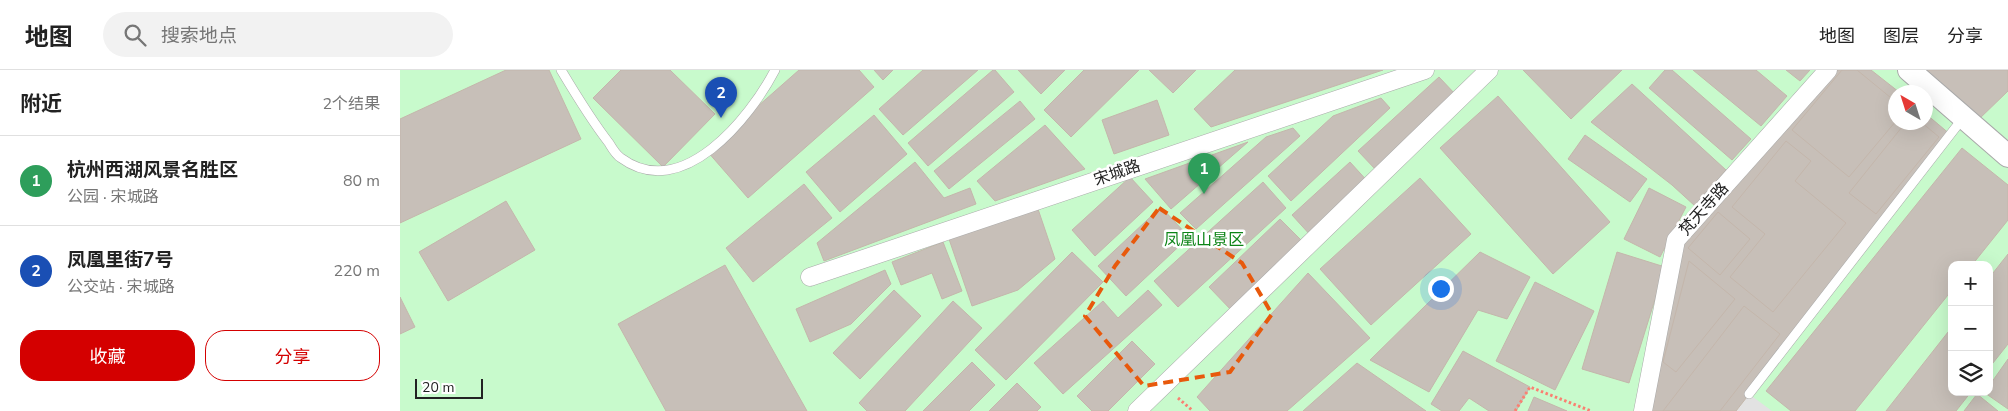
<!DOCTYPE html>
<html lang="zh">
<meta charset="utf-8">
<style>
:root{--surface:#fff;--page:#f2f2f2;--text:#222;--muted:#767676;--line:#e0e0e0;--accent:#d40000}
body{margin:0;font-family:"Nunito Sans","Noto Sans SC",sans-serif;background:var(--page);color:var(--text)}
.controls{position:absolute;right:15px;bottom:15px;display:grid;overflow:hidden;border-radius:10px;box-shadow:0 5px 20px #0002}
.controls button{width:45px;height:45px;display:grid;place-items:center;padding:0;border:0;border-bottom:1px solid var(--line);background:var(--surface);color:var(--text);font:25px sans-serif}
.compass{position:absolute;left:1488px;top:15px;width:45px;height:45px;border-radius:50%;background:var(--surface);box-shadow:0 5px 20px #0002;rotate:321deg}
.scale{position:absolute;left:15px;bottom:12px;width:68px;box-sizing:border-box;padding-left:5px;border:2px solid #222;border-top:0;font-size:14px;line-height:18px;white-space:nowrap;color:#222;-webkit-text-stroke:4px #fff;paint-order:stroke}
.you{position:absolute;left:1040px;top:218px;width:18px;height:18px;margin:-12px;border:4px solid #fff;border-radius:50%;background:#1a73e8;box-shadow:0 0 0 8px #1a73e833}
.badge{display:grid;place-items:center;width:32px;height:32px;border-radius:50%;background:var(--accent);color:#fff;font-size:16px;font-weight:700}
.pin{position:absolute;translate:-50% -41px;filter:drop-shadow(0 1px 2px #0008)}
.pin::after{content:'';position:absolute;top:26px;width:18px;height:15px;background:inherit;clip-path:polygon(0 0,100% 0,50% 100%)}
.list{margin:0;padding:0;list-style:none}
h2{display:flex;justify-content:space-between;align-items:center;height:65px;margin:0;padding:0 20px;font-size:21px}
h2 small{font-size:16px;font-weight:400;color:var(--muted)}
.list li{display:grid;grid-template-columns:32px 1fr auto;gap:15px;align-items:center;box-sizing:border-box;height:90px;padding:0 20px;border-top:1px solid var(--line)}
.list b{display:block;font-size:19px;white-space:nowrap}
.list p{margin:0;font-size:16px;white-space:nowrap;color:var(--muted)}
.list em{font-size:16px;font-style:normal;color:var(--muted)}
.actions{display:flex;gap:10px;padding:15px 20px}
.actions a{flex:1;padding:11px 0;border:1px solid var(--accent);border-radius:20px;text-align:center;font-size:18px;color:var(--accent)}
.actions .main{background:var(--accent);color:#fff}
.icon{flex:none;width:28px;height:28px;fill:none;stroke:currentColor;stroke-width:2;stroke-linecap:round;stroke-linejoin:round}
.map{position:relative;flex:none;width:1608px;height:341px;overflow:hidden}
header{display:flex;align-items:center;gap:30px;box-sizing:border-box;height:70px;padding:0 25px;background:var(--surface);border-bottom:1px solid var(--line)}
header strong{font-size:24px}
nav{display:flex;gap:28px;margin-inline-start:auto;font-size:18px}
.search{width:350px;height:45px;background:var(--page);display:flex;align-items:center;gap:12px;box-sizing:border-box;padding:0 18px;border-radius:28px;color:var(--muted);font-size:19px}
main{display:flex}
aside{flex:1;background:var(--surface)}
.map>svg:first-child{display:block}
.park{fill:#c8facc;fill-rule:evenodd}
.parking{fill:#e2e2e2}
.building{fill:#c7bfb8;stroke:#c4b6ab}
.lines{fill:none;stroke-linecap:round;stroke-linejoin:round}
.service-casing{stroke:#a9a9a9;stroke-width:10}
.minor-casing{stroke:#a9a9a9;stroke-width:19}
.tertiary-casing{stroke:#a9a9a9;stroke-width:24}
.path{stroke:#fa8072;stroke-width:3;stroke-dasharray:2.5 2.5;stroke-linecap:butt}
.service{stroke:#fff;stroke-width:9}
.minor{stroke:#fff;stroke-width:18}
.tertiary{stroke:#fff;stroke-width:22}
.marked{fill:none;stroke:#e8590c;stroke-width:4;stroke-dasharray:10 6;stroke-linejoin:round}
.labels{text-anchor:middle;dominant-baseline:central;stroke-width:5;stroke-linejoin:round;paint-order:stroke}
.street-label{font-size:16px;fill:#222;stroke:#fff}
.park-label{font-size:16px;fill:#0c8416;stroke:#fff}
</style>
<header>
<strong>地图</strong>
<div class="search"><svg class="icon" aria-label="search" viewBox="0 0 24 24"><circle cx="10" cy="10" r="6"/><path d="M15 15l6 6"/></svg>搜索地点</div>
<nav><a>地图</a><a>图层</a><a>分享</a></nav>
</header>
<main>
<aside>
<h2>附近<small>2个结果</small></h2>
<ul class="list">
<li><span class="badge" style="background:#2e9e5b">1</span><div><b>杭州西湖风景名胜区</b><p>公园 · 宋城路</p></div><em>80 m</em></li>
<li><span class="badge" style="background:#1a4fb4">2</span><div><b>凤凰里街7号</b><p>公交站 · 宋城路</p></div><em>220 m</em></li>
</ul>
<div class="actions"><a class="main">收藏</a><a>分享</a></div>
</aside>
<div class="map">
<svg width="1608" height="341" viewBox="0 0 1608 341">
<rect width="100%" height="100%" fill="#f2efe9"/>
<path class="park" d="M0 0H1608V341H0ZM1496 22H1526V52H1496ZM1552 195H1589V322H1552Z"/>
<path class="parking" d="M1349 324 1372 341H1336Z"/>
<path class="building" d="M106 0H149L181 69 0 153V49Z
M221 0H270L315 44 263 97 193 28Z
M399 0H459L474 17 348 128 307 81Z
M474 0H493L483 10Z
M523 0H578L503 65 479 39Z
M593 0H595L614 22 528 96 508 73Z
M618 0H665L641 24Z
M684 0H739L671 67 644 40Z
M749 0H796L773 23Z
M835 0H983L811 57 794 39Z
M1123 0H1222L1171 49Z
M1265 0H1272L1351 69 1332 90 1249 18Z
M1293 0H1356L1387 26 1361 56Z
M1386 0H1410L1400 11Z
M1428 0H1471L1499 22H1496V52H1526V44L1551 65 1336 341H1243L1276 170Z
M1442 0H1457L1496 32V51L1449 107 1392 60Z
M1522 0H1608V21L1577 51Z
M1039 7 1056 25 976 100 958 81Z
M1232 14 1326 100 1295 136 1272 115 1191 52Z
M1098 26 1210 152 1153 204 1040 78Z
M981 28 990 38 891 131 868 106 933 46Z
M757 30 769 65 714 84 702 50Z
M620 31 635 49 549 119 534 101Z
M474 45 507 84 440 142 406 102Z
M1506 52H1521L1539 67 1476 144 1449 123Z
M645 55 685 99 595 131 577 111Z
M893 58 900 66 796 159 780 143 866 67Z
M1185 65 1247 109 1230 132 1168 89Z
M1386 71 1411 91 1395 111 1446 153 1373 242 1330 207 1365 164 1332 137Z
M848 72 771 139 745 109Z
M1562 78 1608 115V150L1572 195H1552V220L1455 341H1391L1366 321Z
M515 92 544 128 570 118 576 134 424 191 417 173Z
M950 92 970 114 912 167 892 145Z
M730 107 753 132 695 186 672 160Z
M1020 108 1071 164 971 255 920 199Z
M863 112 886 138 778 237 754 211Z
M404 114 432 148 353 212 326 178Z
M1249 118 1286 137 1260 187 1224 169Z
M106 131 135 180 48 231 19 182Z
M761 137 789 167 726 226 698 196Z
M638 139 655 189 618 220 572 236 549 169Z
M1318 142 1350 169 1320 205 1288 178Z
M880 149 904 173 833 242 809 217Z
M543 172 562 221 542 229 532 203 501 215 492 192Z
M672 182 703 212 606 310 575 280Z
M1080 182 1130 207 1107 249 1078 240 1029 322 970 290Z
M1217 182 1265 197 1229 313 1182 299Z
M1608 184V274L1589 298V208Z
M1289 191 1335 229 1276 302 1263 292Z
M325 195 407 341H266L218 254Z
M485 200 491 214 451 254 410 272 396 239Z
M908 203 970 268 887 341H810L797 327Z
M1135 212 1194 241 1155 320 1096 291Z
M494 220 521 246 460 309 433 283Z
M748 220 762 235 663 324 634 293 703 231 718 248Z
M0 227 15 257 0 264Z
M553 231 582 258 505 341H467L459 333Z
M1344 236 1380 264 1320 341H1263Z
M1552 257V322H1571L1556 341H1486Z
M732 271 755 294 708 341H692L677 326Z
M1063 281 1130 317 1116 341H1089L1069 328 1059 341H1042L1031 334Z
M1608 289V339L1585 323 1589 322V316Z
M572 292 595 315 569 341H523Z
M957 293 1026 341H903Z
M617 313 641 337 637 341H589Z
M1577 324 1598 341H1564Z
M1134 327 1167 341H1128Z"/>
<g class="lines">
<defs>
<path id="service" d="M161 0C176 25 191 50 209 73 212 78 216 85 221 88 282 133 350 48 375 0
M1349 324 1563 48"/>
<path id="minor" d="M410 207 1025 0
M737 341 1089 0
M1243 341 1276 170 1428 0"/>
<path id="tertiary" d="M1509 0 1608 86"/>
</defs>
<use href="#service" class="service-casing"/>
<use href="#minor" class="minor-casing"/>
<use href="#tertiary" class="tertiary-casing"/>
<path class="path" d="M778 328 793 341
M1115 341 1130 317 1191 341"/>
<use href="#service" class="service"/>
<use href="#minor" class="minor"/>
<use href="#tertiary" class="tertiary"/>
</g>
<path class="marked" d="M759 138 842 193 872 244 830 302 744 316 685 246 715 196Z"/>
<g class="labels">
<g class="street-label">
<text transform="translate(717 103) rotate(-19)">宋城路</text>
<text transform="translate(1304 139) rotate(-48)">梵天寺路</text>
</g>
<g class="park-label">
<text x="804" y="170">凤凰山景区</text>
</g>
</g>
</svg>
<div class="controls">
<button>+</button>
<button>−</button>
<button><svg class="icon" aria-label="layers" viewBox="0 0 24 24"><path d="M12 4l9 5-9 5-9-5zM3 14l9 5 9-5"/></svg></button>
</div>
<svg class="compass" viewBox="-18 -18 36 36"><path d="M0-13l5 13h-10z" fill="#e53935"/><path d="M0 13l5-13h-10z" fill="#767676"/></svg>
<div class="scale">20 m</div>
<div class="you"></div>
<div class="pin badge" style="left:804px;top:124px;background:#2e9e5b">1</div>
<div class="pin badge" style="left:321px;top:48px;background:#1a4fb4">2</div>
</div>
</main>
